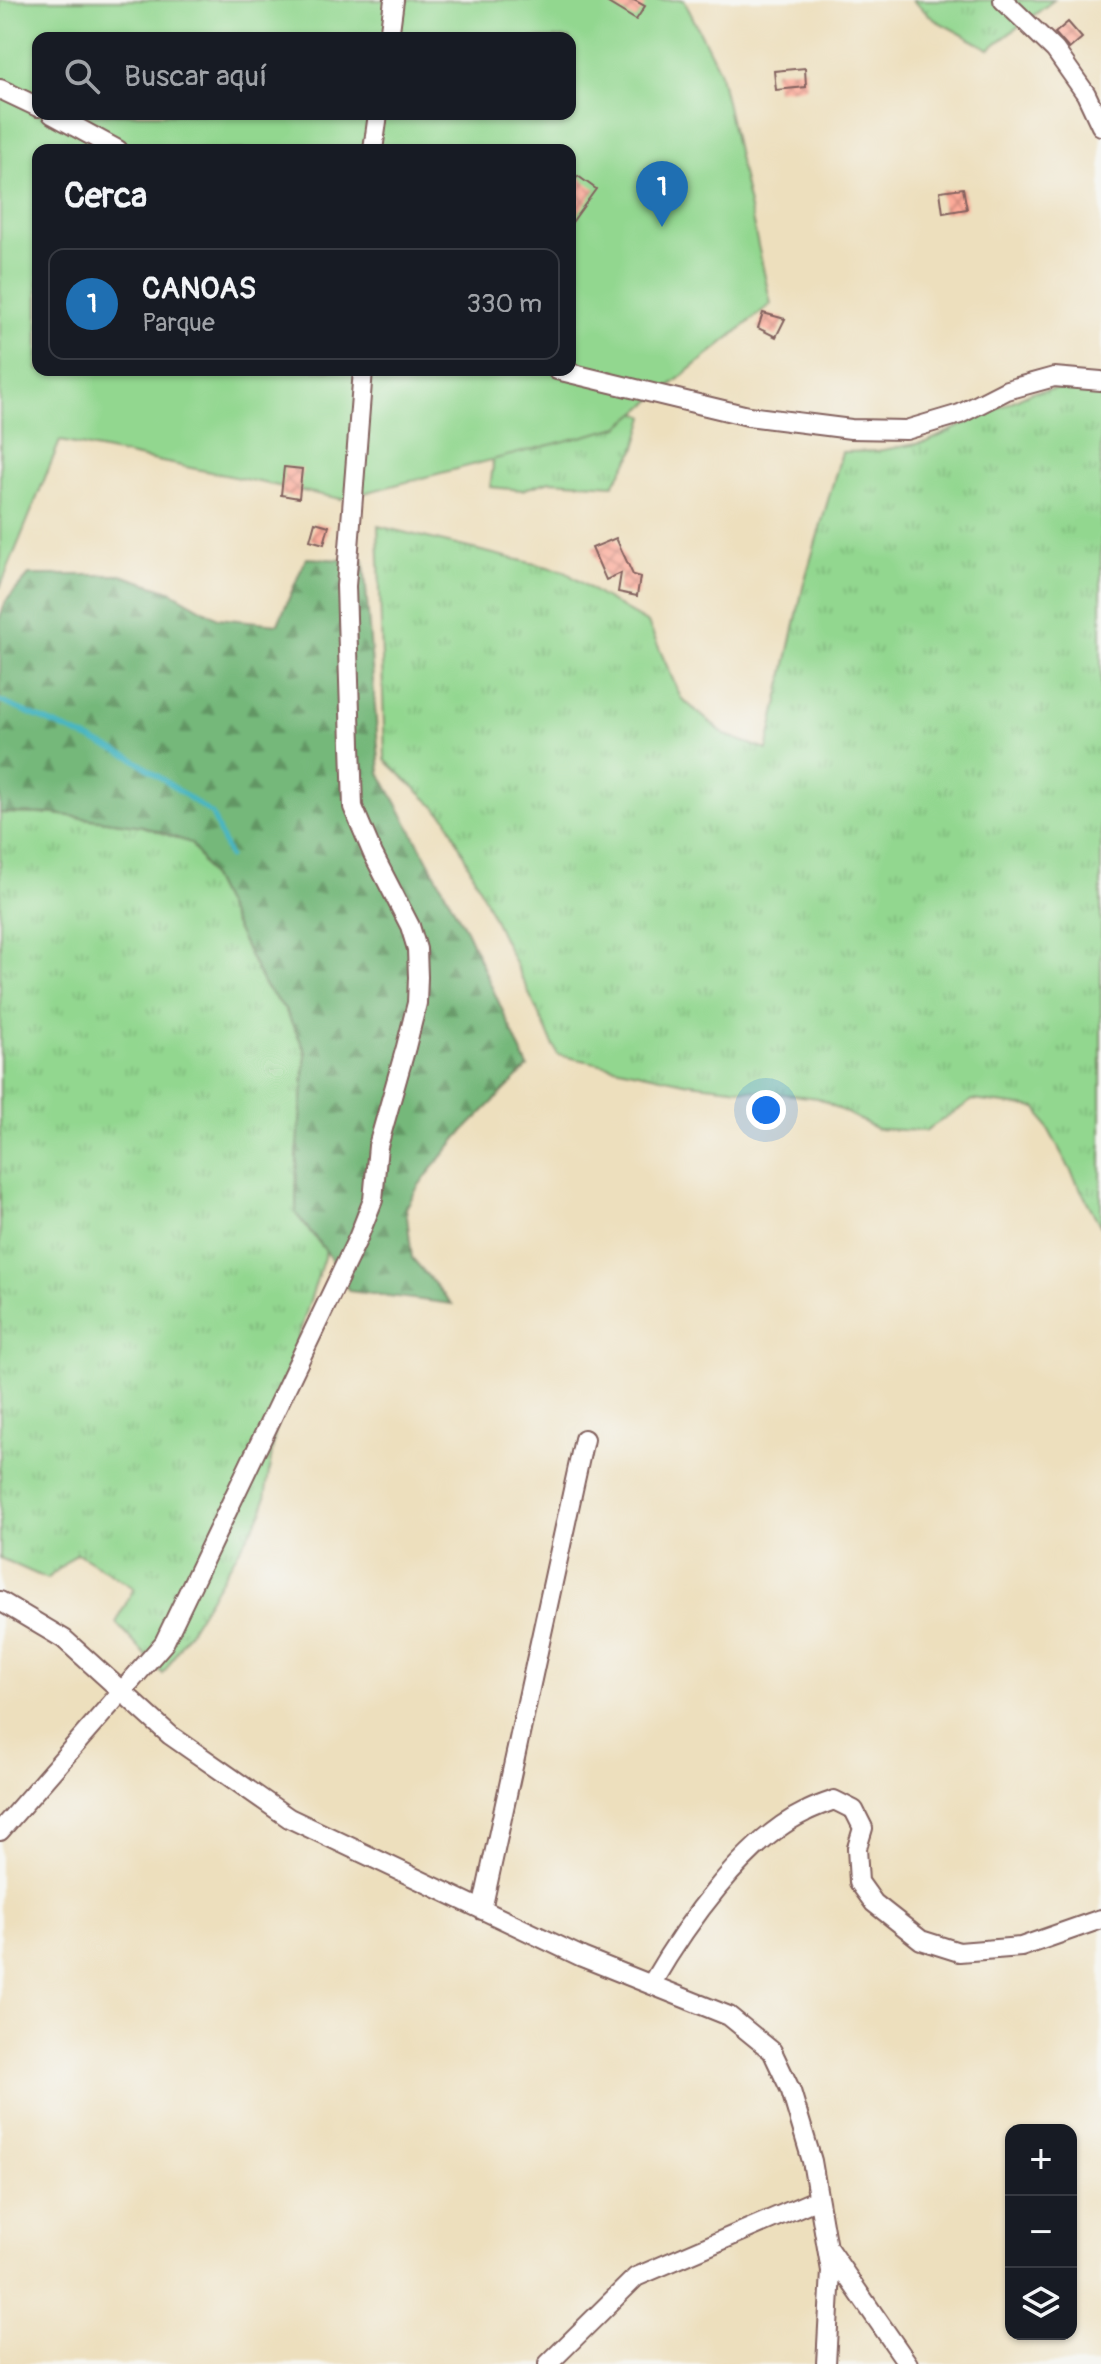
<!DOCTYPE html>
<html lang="es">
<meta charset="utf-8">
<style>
:root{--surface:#171b24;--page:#242831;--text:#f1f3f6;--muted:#9ea1a6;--line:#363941;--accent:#1f6fb2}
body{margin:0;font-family:Pangolin,sans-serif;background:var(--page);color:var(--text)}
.controls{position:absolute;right:24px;bottom:24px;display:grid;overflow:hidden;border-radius:16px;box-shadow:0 2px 6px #0004}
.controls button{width:72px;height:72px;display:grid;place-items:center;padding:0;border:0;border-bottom:2px solid var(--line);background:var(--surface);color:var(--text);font:40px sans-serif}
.you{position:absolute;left:766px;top:1110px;width:28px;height:28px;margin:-20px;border:6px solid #fff;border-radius:50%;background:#1a73e8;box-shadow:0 0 0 12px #1a73e833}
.badge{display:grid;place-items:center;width:52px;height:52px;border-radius:50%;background:var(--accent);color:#fff;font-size:26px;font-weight:700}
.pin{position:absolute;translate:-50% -66px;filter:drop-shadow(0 2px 4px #0008)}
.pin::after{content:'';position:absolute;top:42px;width:28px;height:24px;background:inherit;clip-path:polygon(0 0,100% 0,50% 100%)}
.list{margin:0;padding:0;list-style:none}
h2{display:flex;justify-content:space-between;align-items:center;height:104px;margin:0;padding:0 32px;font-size:34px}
h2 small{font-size:26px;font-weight:400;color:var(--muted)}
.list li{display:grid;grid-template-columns:52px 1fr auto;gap:24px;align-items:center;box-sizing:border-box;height:112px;margin:0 16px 16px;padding:0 16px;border:2px solid var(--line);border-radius:16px}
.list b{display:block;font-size:30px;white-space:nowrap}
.list p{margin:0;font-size:26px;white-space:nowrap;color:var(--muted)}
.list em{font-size:26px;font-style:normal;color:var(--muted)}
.icon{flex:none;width:44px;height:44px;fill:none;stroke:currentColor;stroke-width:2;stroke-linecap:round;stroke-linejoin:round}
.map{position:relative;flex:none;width:1101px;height:2364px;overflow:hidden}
.search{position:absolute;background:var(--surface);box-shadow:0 2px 6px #0004;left:32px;top:32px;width:544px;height:88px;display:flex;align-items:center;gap:20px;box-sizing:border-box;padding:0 28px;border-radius:16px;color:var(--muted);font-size:30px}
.panel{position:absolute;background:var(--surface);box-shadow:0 2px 6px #0004;left:32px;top:144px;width:544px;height:232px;border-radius:16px}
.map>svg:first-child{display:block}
.grass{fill:url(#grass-tufts);stroke:#6e7b5d;stroke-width:2}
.forest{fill:url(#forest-firs);stroke:#606c52;stroke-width:2}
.green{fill:#92d78f;stroke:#6e7b5d;stroke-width:2;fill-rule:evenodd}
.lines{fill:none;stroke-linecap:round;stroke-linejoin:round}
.stream{stroke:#48b6c2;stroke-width:5}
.building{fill:url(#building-cross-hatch)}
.minor-casing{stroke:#83625e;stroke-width:22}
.minor{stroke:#fff;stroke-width:18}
</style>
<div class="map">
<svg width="1101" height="2364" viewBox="0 0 1101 2364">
<defs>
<pattern id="grass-tufts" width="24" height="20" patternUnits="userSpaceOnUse" patternTransform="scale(2)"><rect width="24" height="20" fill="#92d78f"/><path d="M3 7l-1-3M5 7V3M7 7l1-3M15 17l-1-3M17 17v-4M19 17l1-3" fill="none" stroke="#7fb87c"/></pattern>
<pattern id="forest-firs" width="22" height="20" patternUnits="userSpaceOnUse" patternTransform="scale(2)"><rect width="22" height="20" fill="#75b87a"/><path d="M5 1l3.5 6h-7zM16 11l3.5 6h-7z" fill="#629564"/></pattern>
<pattern id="building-cross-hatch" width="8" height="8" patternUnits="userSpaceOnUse" patternTransform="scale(2)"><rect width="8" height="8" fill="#fcaa99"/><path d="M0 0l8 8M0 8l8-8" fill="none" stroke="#ce8a7d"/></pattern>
</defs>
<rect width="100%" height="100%" fill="#f6f6f2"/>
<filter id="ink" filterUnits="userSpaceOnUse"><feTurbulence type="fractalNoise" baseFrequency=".0125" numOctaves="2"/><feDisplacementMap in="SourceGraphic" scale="16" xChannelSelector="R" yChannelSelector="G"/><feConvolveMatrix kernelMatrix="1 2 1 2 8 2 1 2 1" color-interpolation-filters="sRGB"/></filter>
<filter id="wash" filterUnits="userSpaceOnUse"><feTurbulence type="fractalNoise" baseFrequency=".006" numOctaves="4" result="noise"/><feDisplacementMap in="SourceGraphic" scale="32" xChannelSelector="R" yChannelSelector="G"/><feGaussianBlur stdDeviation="1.8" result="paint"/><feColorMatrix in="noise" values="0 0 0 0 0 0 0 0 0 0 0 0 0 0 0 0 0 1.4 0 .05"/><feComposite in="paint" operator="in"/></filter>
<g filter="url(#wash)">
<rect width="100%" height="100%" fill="#eddfbd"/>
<path class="grass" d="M912 0H1054L989 49 935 20Z
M1064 388 1101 393V1227L1037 1108 973 1100 925 1131 877 1129 818 1098 689 1083 558 1055 446 817 385 760 378 526 564 571 601 596 648 623 681 698 725 735 767 750 804 583 842 452 877 451 927 442 1032 392Z
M606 392 645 417 635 450 613 485 550 481 522 490 490 487 493 466 491 452Z
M0 813 54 814 143 826 191 843 210 875 264 985 285 1009 306 1052 297 1156 296 1214 326 1251 282 1387 263 1511 163 1674 116 1623 134 1588 77 1553 47 1579 0 1558Z"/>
<path class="forest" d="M306 558 364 561 380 773 467 932 528 1067 458 1137 419 1185 406 1208 412 1258 452 1304 349 1291 326 1251 296 1214 297 1156 306 1052 285 1009 264 985 210 875 191 843 143 826 54 814 0 813V617L6 601 29 575H121L170 591 218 618 278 624Z"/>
<path class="green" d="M0 0H684L719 70 771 304 619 427 341 499 60 441 0 588ZM38 38H570V114H38ZM38 150H570V370H38Z"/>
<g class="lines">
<path class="stream" d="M0 701 131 757 212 814 229 857"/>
</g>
<g id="blocks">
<path class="building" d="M603 0H634L645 6 636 20Z
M1068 22 1082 38 1069 49 1055 33Z
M805 68 806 87 776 90 774 71Z
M578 176 596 189 570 225V187Z
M963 188 967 209 943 213 940 191Z
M763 313 785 319 776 337 758 328Z
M284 467 302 469 299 498 281 495Z
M315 522 329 526 324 544 310 540Z
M616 538 633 575 640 577 637 596 618 592 621 573 606 580 592 548Z"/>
</g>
</g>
<g filter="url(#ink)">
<use href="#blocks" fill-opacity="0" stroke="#83625e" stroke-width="2"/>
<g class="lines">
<defs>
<path id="minor" d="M1003 0 1055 50 1086 94 1101 126
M389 38 394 0
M0 89 38 107
M52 114 118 150
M373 150 378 114
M557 370 748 416 851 429 906 430 960 414 1007 390 1054 377 1101 381
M0 1601 64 1639 170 1735 289 1818 582 1957 729 2016 772 2051 791 2091 812 2161 831 2271 826 2364
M0 1831 164 1643 358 1238 373 1200 378 1146 406 1047 417 1003 418 977 417 949 410 926 373 854 353 807 346 586 363 370
M482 1910 584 1439
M652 1983C685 1926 744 1841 805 1812 814 1807 824 1804 834 1800L854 1810 863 1828 857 1848 859 1882 874 1903 921 1940 959 1952 1021 1947 1101 1919
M829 2250 908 2364
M548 2364 636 2277 818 2199"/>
</defs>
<use href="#minor" class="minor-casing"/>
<use href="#minor" class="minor"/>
</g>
</g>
</svg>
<div class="controls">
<button>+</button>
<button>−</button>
<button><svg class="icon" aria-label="layers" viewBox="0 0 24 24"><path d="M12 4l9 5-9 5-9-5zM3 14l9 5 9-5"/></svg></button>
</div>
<div class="you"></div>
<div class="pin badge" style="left:662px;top:227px">1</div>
<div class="search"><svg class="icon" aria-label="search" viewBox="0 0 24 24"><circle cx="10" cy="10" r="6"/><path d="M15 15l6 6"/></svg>Buscar aquí</div>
<section class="panel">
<h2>Cerca<small></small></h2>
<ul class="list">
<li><span class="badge">1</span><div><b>CANOAS</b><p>Parque</p></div><em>330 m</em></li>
</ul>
</section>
</div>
